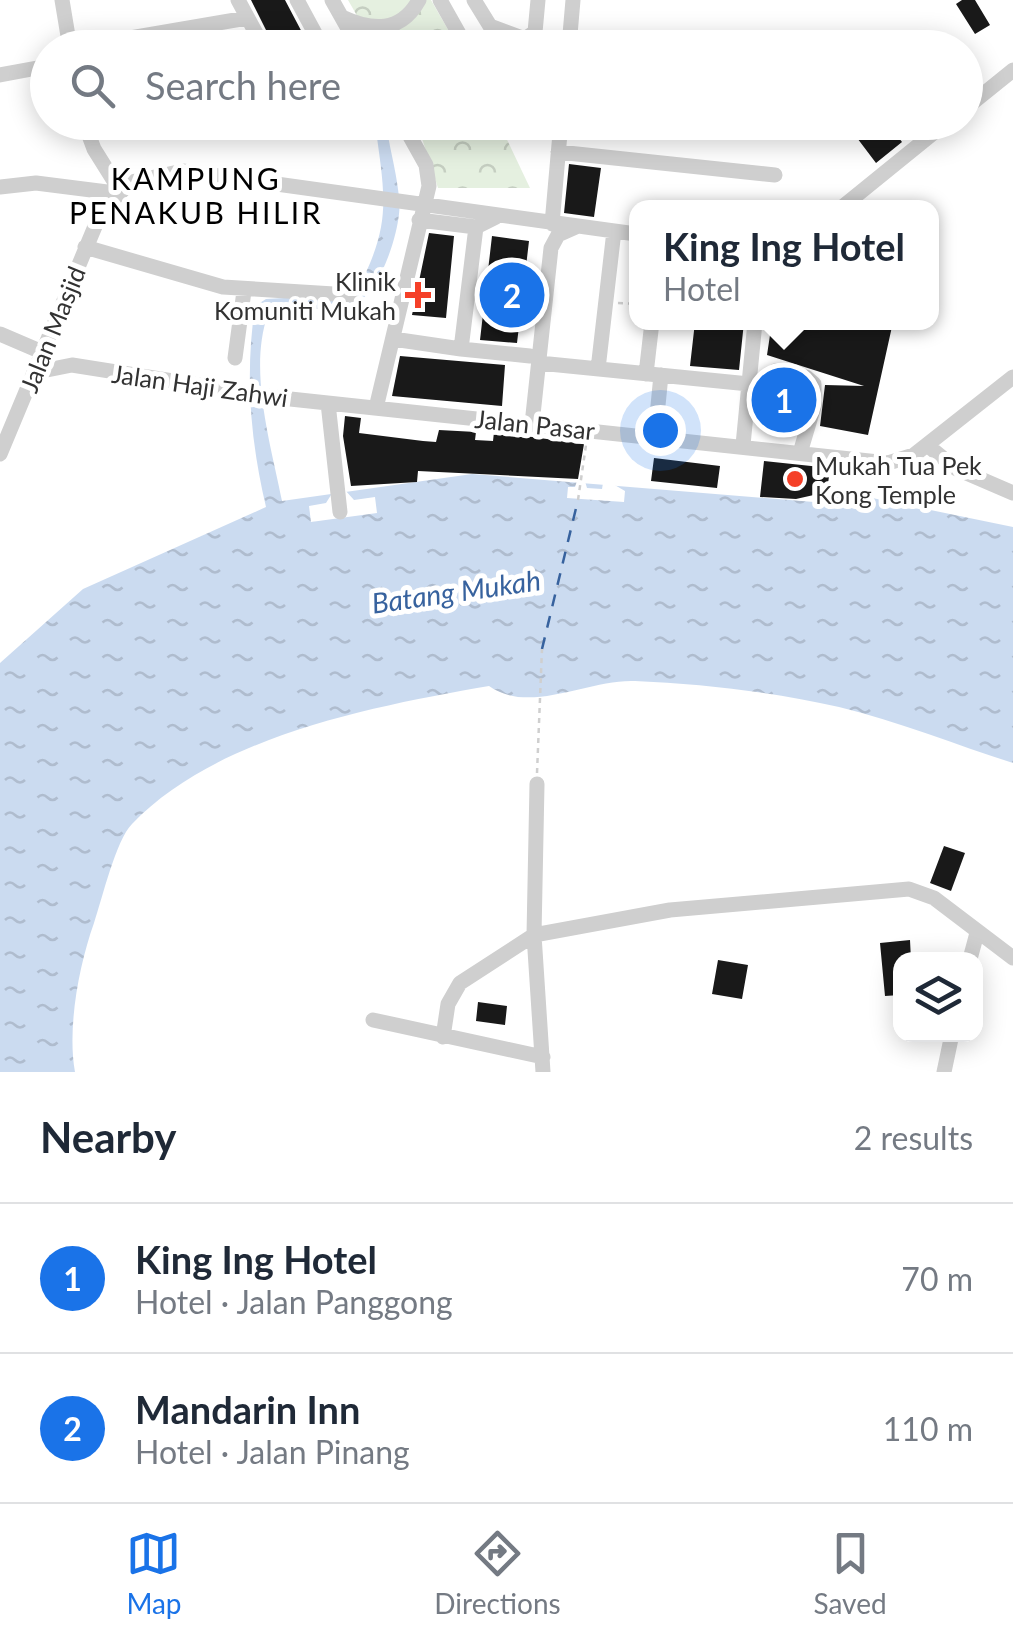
<!DOCTYPE html>
<meta charset="utf-8">
<style>
:root{--surface:#fff;--page:#f2f2f3;--text:#1f2937;--muted:#747a83;--line:#e0e1e3;--accent:#1a73e8}
body{margin:0;font-family:Lato,sans-serif;background:var(--page);color:var(--text)}
.controls{position:absolute;right:30px;bottom:30px;display:grid;overflow:hidden;border-radius:20px;box-shadow:0 5px 25px #0003}
.controls button{width:90px;height:90px;display:grid;place-items:center;padding:0;border:0;border-bottom:2px solid var(--line);background:var(--surface);color:var(--text);font:50px sans-serif}
.you{position:absolute;left:660px;top:430px;width:35px;height:35px;margin:-25px;border:8px solid #fff;border-radius:50%;background:#1a73e8;box-shadow:0 0 0 15px #1a73e833}
.badge{display:grid;place-items:center;width:65px;height:65px;border-radius:50%;background:var(--accent);color:#fff;font-size:32px;font-weight:700}
.pin{position:absolute;translate:-50% -50%;border:5px solid #fff;box-shadow:0 2px 10px #0006}
.popup{position:absolute;left:629px;top:200px;width:310px;height:130px;box-sizing:border-box;display:grid;place-content:center;border-radius:20px;background:var(--surface);filter:drop-shadow(0 2px 8px #0005);font-size:32px;white-space:nowrap;color:var(--muted)}
.popup b{font-size:38px;color:var(--text)}
.popup::after{content:'';position:absolute;left:50%;top:100%;margin-left:-20px;border:20px solid transparent;border-top-color:var(--surface)}
.list{margin:0;padding:0;list-style:none}
h2{display:flex;justify-content:space-between;align-items:center;height:130px;margin:0;padding:0 40px;font-size:42px}
h2 small{font-size:32px;font-weight:400;color:var(--muted)}
.list li{display:grid;grid-template-columns:65px 1fr auto;gap:30px;align-items:center;box-sizing:border-box;height:150px;padding:0 40px;border-top:2px solid var(--line)}
.list b{display:block;font-size:38px;white-space:nowrap}
.list p{margin:0;font-size:32px;white-space:nowrap;color:var(--muted)}
.list em{font-size:32px;font-style:normal;color:var(--muted)}
.icon{flex:none;width:55px;height:55px;fill:none;stroke:currentColor;stroke-width:2;stroke-linecap:round;stroke-linejoin:round}
.map{position:relative;flex:none;width:1013px;height:1072px;overflow:hidden}
.search{position:absolute;background:var(--surface);box-shadow:0 5px 25px #0003;left:30px;right:30px;top:30px;height:110px;display:flex;align-items:center;gap:25px;box-sizing:border-box;padding:0 35px;border-radius:55px;color:var(--muted);font-size:38px}
.sheet{height:430px;background:var(--surface)}
nav{display:flex;justify-content:space-around;align-items:center;box-sizing:border-box;height:140px;border-top:2px solid var(--line);background:var(--surface);font-size:28px;color:var(--muted)}
nav a{display:grid;justify-items:center;gap:5px}
nav .on{color:var(--accent)}
.map>svg:first-child{display:block}
.park{fill:url(#park-crowns)}
.water{fill:url(#water-ripples)}
.pier{fill:#fff}
.lines{fill:none;stroke-linecap:round;stroke-linejoin:round}
.ferry{stroke:#37629e;stroke-width:2.5;stroke-dasharray:12 10;stroke-linecap:butt}
.building{fill:#191919}
.path{stroke:#cfcfcf;stroke-width:2.5;stroke-dasharray:5 5;stroke-linecap:butt}
.minor{stroke:#cfcfcf;stroke-width:15}
.poi-dot{fill:#f54028;stroke:#fff;stroke-width:4}
.labels{text-anchor:middle;dominant-baseline:central;stroke-width:10;stroke-linejoin:round;paint-order:stroke}
.poi-label{font-size:25px;fill:#323232;stroke:#fff;text-anchor:end}
.street-label{font-size:25px;fill:#323232;stroke:#fff}
.water-label{font-size:28px;font-style:italic;fill:#37629e;stroke:#fff}
.quarter-label{font-size:30px;letter-spacing:2.5px;fill:#000;stroke:#fff}
</style>
<div class="map">
<svg width="1013" height="1072" viewBox="0 0 1013 1072">
<defs>
<pattern id="park-crowns" width="20" height="18" patternUnits="userSpaceOnUse" patternTransform="scale(2.5)"><rect width="20" height="18" fill="#e5f0e0"/><path d="M2 6a3 3 0 1 1 6 0M12 15a3 3 0 1 1 6 0" fill="none" stroke="#c5cec1"/></pattern>
<pattern id="water-ripples" width="26" height="14" patternUnits="userSpaceOnUse" patternTransform="scale(2.5)"><rect width="26" height="14" fill="#cbdbf0"/><path d="M2 4q2-2 4 0t4 0M15 11q2-2 4 0t4 0" fill="none" stroke="#afbcce"/></pattern>
</defs>
<rect width="100%" height="100%" fill="#fff"/>
<path class="park" d="M348 0H431L458 47H375Z
M417 123H499L530 188H438Z"/>
<path class="water" d="M375 123H386C389 148 402 191 399 214 396 243 376 304 343 309 318 312 291 302 268 314 248 370 271 445 282 501L472 474 814 502 848 493 1013 527V763C956 745 898 721 839 707 773 692 703 684 635 681 588 679 530 715 489 686 374 706 216 736 132 824 116 840 102 899 94 923 79 965 67 1028 75 1072H0V663L83 589 266 507C250 439 245 375 255 306L266 299 355 294C393 224 385 198 375 123Z"/>
<path class="pier" d="M578 478H584L587 488 602 489 603 483 613 484 625 491 624 502 567 498 568 487H575Z
M345 490 354 500 375 497 377 513 311 522 309 506 326 503 331 495Z"/>
<g class="lines">
<path class="ferry" d="M542 649 578 500"/>
</g>
<path class="building" d="M251 0H285L305 38 303 44 275 48Z
M962 0H975L990 25 975 34 956 4Z
M845 122H887L902 142 876 163Z
M569 164 601 168 594 217 564 213Z
M429 233 454 236 446 318 412 315Z
M492 236 529 241 517 343 480 340Z
M695 322H744L739 370 690 366Z
M772 322H893L868 435 820 426 825 385 864 386 767 355Z
M400 356 505 365 502 406 392 396Z
M782 384 799 387 795 413 779 410Z
M345 416 361 418 359 433 423 441 436 442 439 430 476 432 475 440 493 441 494 432 584 444 578 479 418 471 417 482 351 486 343 436Z
M654 458 720 466 717 488 651 481Z
M764 461 830 468 827 492 796 499 760 497Z
M944 846 965 853 951 891 930 883Z
M910 940 911 960H900V995L885 996 880 943Z
M718 960 748 965 742 999 712 994Z
M478 1002 507 1006 505 1025 476 1021Z"/>
<g class="lines">
<path class="path" d="M618 303 636 304
M578 500 586 445
M537 773 542 649"/>
<path class="minor" d="M62 0 70 48
M238 0 264 48
M297 0 317 37 313 48
M332 0 359 48
M440 0 467 48
M474 0 490 26 525 39 535 32 538 0
M342 17C372 31 401 33 419 0
M569 39 656 48
M569 46 573 0
M72 48 247 18
M0 75 48 66
M966 108 1013 70
M84 122 94 149 119 189
M558 152 775 175
M0 187 36 183 115 193
M841 208 947 122
M496 217 476 227 461 349 530 356
M419 220 476 227
M552 224 561 122
M85 247 223 287 350 295
M0 334 42 352
M393 339 461 349
M235 358 244 291
M539 363 749 384H770L775 371 806 377 814 384V406L800 453
M598 369 614 231
M646 374 652 322
M770 384 766 408 770 419 807 428
M27 389 42 371 72 365 281 398 888 463 914 455 1013 377
M328 403 340 512
M376 408 429 186 426 165 402 122
M532 424 551 248 558 235 576 227
M655 436 661 375
M743 445 755 322
M927 445 955 468 1013 493
M0 454 101 212 131 182 183 171 636 234
M537 784 534 935 543 1072
M970 959 977 933
M373 1020 543 1057
M443 1037 448 1004 460 983 534 935 670 910 909 889 934 898 1013 958
M944 1072 952 1034"/>
</g>
<g class="poi-dot">
<path d="M413 280h10v10h10v10h-10v10h-10v-10h-10v-10h10z"/>
<circle cx="795" cy="479" r="10"/>
</g>
<g class="labels">
<g class="poi-label">
<text x="396" y="281">Klinik<tspan x="396" dy="29">Komuniti Mukah</tspan></text>
<text x="815" y="465" text-anchor="start">Mukah Tua Pek<tspan x="815" dy="29">Kong Temple</tspan></text>
</g>
<g class="street-label">
<text transform="translate(52 329) rotate(-68)">Jalan Masjid</text>
<text transform="translate(200 385) rotate(8)">Jalan Haji Zahwi</text>
<text transform="translate(535 424) rotate(6)">Jalan Pasar</text>
</g>
<g class="water-label">
<text transform="translate(456 591) rotate(-8)">Batang Mukah</text>
</g>
<g class="quarter-label">
<text x="196" y="178">KAMPUNG<tspan x="196" dy="34">PENAKUB HILIR</tspan></text>
</g>
</g>
</svg>
<div class="controls">
<button><svg class="icon" aria-label="layers" viewBox="0 0 24 24"><path d="M12 4l9 5-9 5-9-5zM3 14l9 5 9-5"/></svg></button>
</div>
<div class="you"></div>
<div class="pin badge" style="left:784px;top:400px">1</div>
<div class="popup"><b>King Ing Hotel</b>Hotel</div>
<div class="pin badge" style="left:512px;top:295px">2</div>
<div class="search"><svg class="icon" aria-label="search" viewBox="0 0 24 24"><circle cx="10" cy="10" r="6"/><path d="M15 15l6 6"/></svg>Search here</div>
</div>
<section class="sheet">
<h2>Nearby<small>2 results</small></h2>
<ul class="list">
<li><span class="badge">1</span><div><b>King Ing Hotel</b><p>Hotel · Jalan Panggong</p></div><em>70 m</em></li>
<li><span class="badge">2</span><div><b>Mandarin Inn</b><p>Hotel · Jalan Pinang</p></div><em>110 m</em></li>
</ul>
</section>
<nav>
<a class="on"><svg class="icon" aria-label="map" viewBox="0 0 24 24"><path d="M3 6l6-2 6 2 6-2v14l-6 2-6-2-6 2zM9 4v14M15 6v14"/></svg>Map</a>
<a><svg class="icon" aria-label="directions" viewBox="0 0 24 24"><path d="M12 3l9 9-9 9-9-9zM9 14v-3h6M13 9l2 2-2 2"/></svg>Directions</a>
<a><svg class="icon" aria-label="saved" viewBox="0 0 24 24"><path d="M7 4h10v16l-5-4-5 4z"/></svg>Saved</a>
</nav>
